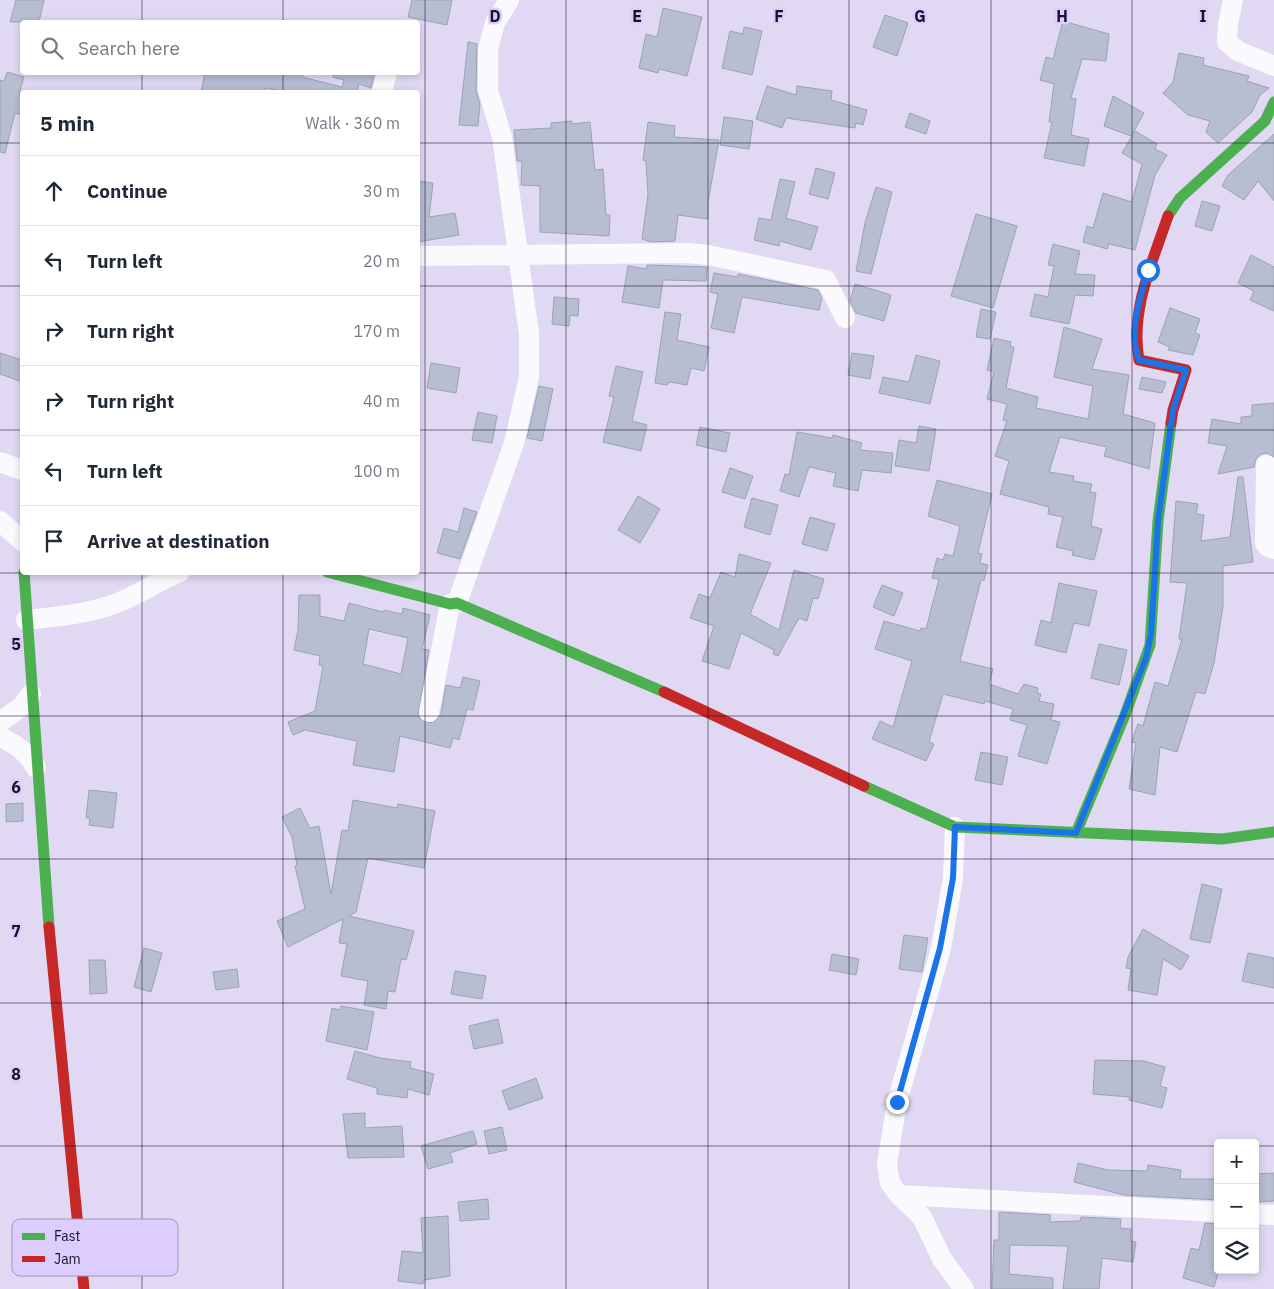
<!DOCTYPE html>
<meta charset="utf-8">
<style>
:root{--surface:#fff;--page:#f6f6f7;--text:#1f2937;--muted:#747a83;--line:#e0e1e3}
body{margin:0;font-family:"IBM Plex Sans",sans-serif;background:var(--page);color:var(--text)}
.controls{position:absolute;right:15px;bottom:15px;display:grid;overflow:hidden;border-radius:5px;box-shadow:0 2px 8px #0003}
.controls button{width:45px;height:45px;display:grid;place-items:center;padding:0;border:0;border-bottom:1px solid var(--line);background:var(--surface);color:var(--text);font:25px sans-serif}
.stop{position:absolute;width:15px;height:15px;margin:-11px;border:4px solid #1a73e8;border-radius:50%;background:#fff}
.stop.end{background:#1a73e8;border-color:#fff;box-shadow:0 1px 5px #0008}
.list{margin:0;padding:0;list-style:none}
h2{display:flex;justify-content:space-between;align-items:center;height:65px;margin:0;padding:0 20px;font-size:21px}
h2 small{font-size:16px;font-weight:400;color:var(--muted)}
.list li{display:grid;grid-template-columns:32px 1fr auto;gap:15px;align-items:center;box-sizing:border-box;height:70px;padding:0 20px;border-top:1px solid var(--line)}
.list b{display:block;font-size:19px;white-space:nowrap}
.list em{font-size:16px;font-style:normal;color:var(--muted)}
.icon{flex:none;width:28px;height:28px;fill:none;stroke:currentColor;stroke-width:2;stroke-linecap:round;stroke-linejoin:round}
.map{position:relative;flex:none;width:1274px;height:1289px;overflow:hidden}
.search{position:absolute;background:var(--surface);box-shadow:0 2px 8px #0003;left:20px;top:20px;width:400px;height:55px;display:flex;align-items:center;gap:12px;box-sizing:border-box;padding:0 18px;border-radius:5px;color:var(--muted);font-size:19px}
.panel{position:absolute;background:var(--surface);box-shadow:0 2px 8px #0003;left:20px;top:90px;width:400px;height:485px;border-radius:5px}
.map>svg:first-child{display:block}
.building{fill:#b7bed2;stroke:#9aa2b6;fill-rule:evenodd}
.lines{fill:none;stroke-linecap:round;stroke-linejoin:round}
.street{stroke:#faf9fd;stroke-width:20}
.fast{stroke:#4caf50;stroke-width:11}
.jam{stroke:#c62828;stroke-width:11}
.route{stroke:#1a73e8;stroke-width:6}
.grid{fill:none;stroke:#181026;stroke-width:1;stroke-opacity:0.55}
.key{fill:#ddcdff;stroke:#a294be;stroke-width:1}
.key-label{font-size:14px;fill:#181026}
.grid-label{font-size:16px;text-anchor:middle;font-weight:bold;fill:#181026;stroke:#ddcdff;stroke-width:5;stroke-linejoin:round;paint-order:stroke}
</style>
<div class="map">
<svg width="1274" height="1289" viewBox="0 0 1274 1289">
<rect width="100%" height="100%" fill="#e1d8f4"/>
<path class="building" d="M16 0H44L39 22H10Z
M412 0H452L447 25 408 17Z
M663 8 702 17 687 76 659 69 658 73 639 68 646 34 657 37Z
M885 15 908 23 897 56 873 47Z
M1063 21 1109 34 1106 61 1082 59 1071 98 1076 99 1071 135 1089 139 1084 166 1044 158 1052 122H1049L1054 84 1040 80 1046 57 1053 59Z
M744 27 762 31 752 75 722 68 730 31 743 34Z
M468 42 477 44 476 90 480 104 478 126 459 125Z
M1179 53 1204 58 1203 65 1249 76 1247 81 1269 88 1260 95 1252 112 1218 143 1206 132 1210 121 1188 115 1163 93 1173 82Z
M7 72 24 77 19 94 22 95V115L15 113 5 153 0 152V80L4 81Z
M205 72H303L302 77 342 87 344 80 333 77 334 72H375L371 88 359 84 357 92H286L265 88 264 92H201Z
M767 86 796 95 797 86 832 91 831 100 867 110 863 125 856 123 855 128 786 118 782 128 756 119Z
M1113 96 1144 113 1131 136 1104 126Z
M910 113 930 121 926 134 905 127Z
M724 117 753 121 749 149 720 145Z
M572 121V124L590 122 595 170 603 169 606 215H610L609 236 540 232V186L521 185 522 161H517L514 130 551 128V123Z
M648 122 675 126 674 137 719 140 708 202V219L678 215 675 241 651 242 642 239 648 195 646 161 643 160Z
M1135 131 1157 144 1155 149 1167 155 1155 175 1135 250 1109 244 1107 249 1083 242 1087 226 1093 228 1103 193 1132 202 1142 164 1122 153Z
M1274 134V201L1258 181 1244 200 1222 186 1228 175Z
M816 168 835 173 828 199 809 194Z
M780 179 795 182 786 218 818 227 811 250 780 241 779 246 754 240 759 218 771 220Z
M418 181 433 183 429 217 455 213 459 235 418 242Z
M876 187 892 192 871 274 856 271 865 223Z
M1202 201 1220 206 1212 231 1195 226Z
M976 214 1017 226 993 308 951 296Z
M1053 244 1080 251 1075 274 1095 275 1093 296 1075 295 1069 324 1030 316 1035 294 1048 297 1054 266 1048 265Z
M1251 255 1274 267V311L1250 300 1254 291 1238 283Z
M647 265 707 267 706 281 663 280 659 308 622 302 628 266 647 269Z
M714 273 738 277V274L818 290 822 298 819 310 742 297 734 333 711 328 718 294 710 292Z
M855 284 891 295 884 321 856 313 850 301Z
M554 297 579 299 578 316 570 315 569 326 552 324Z
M1170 308 1200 319 1195 333 1200 335 1193 355 1168 350 1170 347 1158 342Z
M981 309 996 312 990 339 976 337Z
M665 312 681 314 677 340 709 347 704 371 691 368 687 385 670 382 667 385 655 383Z
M1064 327 1102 339 1092 369 1129 375 1123 414 1155 423 1149 469 1104 456 1107 447 1060 437 1049 472 1074 476 1073 481 1092 484 1090 492 1096 493 1091 526 1102 529 1094 560 1072 555 1073 551 1056 547 1063 517 1048 514 1049 507 1000 494 1009 461 995 456 1007 421 1003 420 1007 404 987 399 994 372 987 370 994 338 1011 342 1010 346 1014 347 1006 388 1038 397 1036 408 1088 419 1093 386 1054 377Z
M0 353 22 360V382L0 374Z
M852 353 874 356 870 379 848 375Z
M916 355 940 361 930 404 879 393 883 377 909 382Z
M431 363 460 368 456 393 427 388Z
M616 366 643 372 632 421 647 425 641 451 603 442 614 397 609 396Z
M1142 377 1166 382 1162 393 1139 389Z
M539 386 553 389 542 441 527 438Z
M1274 403V457L1267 453 1261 454 1256 459 1254 467 1218 474 1227 446 1208 443 1212 419 1241 424V417L1252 416V405Z
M478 412 497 416 492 443 472 440Z
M919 426 936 429 929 471 895 466 899 440 916 443Z
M700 427 730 433 726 452 696 445Z
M797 432 832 438 833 435 862 443 860 450 893 453 891 473 862 470 858 491 833 486 836 473 809 467 799 497 780 491 785 474 789 475Z
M730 468 753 476 745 499 722 492Z
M1238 477H1243L1253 562 1223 566V606L1214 663 1205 694 1196 692 1177 752 1160 747 1155 795 1129 789 1136 743 1132 742 1135 732 1138 724 1143 726 1155 682 1168 686 1182 639H1179L1187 583 1170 582 1176 501 1198 504 1196 514 1204 515 1201 541 1230 537Z
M937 480 992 494 978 553 982 554 980 563 988 565 984 580H981L960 661 993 669 989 684 1018 694 1024 684 1038 688 1037 693 1041 694 1039 701 1054 704 1051 720 1060 722 1047 764 1018 756 1027 725 1010 720 1013 709 985 701 984 704 943 694 929 742 934 744 926 761 872 739 880 721 893 727 912 661 875 649 884 621 920 631 921 628 926 629 939 579 932 578 937 558 943 560 945 554 953 556 960 526 928 516Z
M638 496 660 509 640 543 618 530Z
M752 498 778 505 770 535 744 527Z
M464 508 477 512 460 559 437 553 444 528 458 532Z
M810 517 835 524 827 551 802 544Z
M739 554 771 563 750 614 779 630 794 570 824 579 818 599 813 598 807 621 799 618 778 656 773 654 774 650 741 633 729 669 702 661 714 626 690 618 699 594 710 598 721 572 735 577Z
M1059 583 1097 591 1089 626 1074 623 1066 653 1035 645 1041 620 1051 623Z
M882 585 903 593 894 616 873 607Z
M299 595H320V616L344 621 349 603 383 612 384 610 402 614 403 608 430 615 422 649 429 650 418 715 422 721 433 723 441 714 446 685 460 688 463 677 480 681 473 710 467 709 459 740 453 738 450 748 400 736 394 772 353 765 357 741 305 730 293 735 288 722 315 711 323 666 319 665 320 656 294 650 298 630ZM369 629 408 638 401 674 363 664Z
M1099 644 1127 650 1119 685 1091 678Z
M981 752 1008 757 1002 785 975 780Z
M89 790 117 793 113 828 89 825 90 818H86Z
M353 800 397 808 398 804 435 811 424 868 368 858 356 912 349 916 414 931 406 960 401 959 395 992 388 991 386 1009 364 1005 368 981 341 976 347 944 339 943 343 919 288 947 277 921 305 909 295 866 297 865 292 837 282 817 300 808 310 828 319 826 331 894 342 830 348 831Z
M23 803V821L6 822V804Z
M1202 884 1222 889 1210 943 1190 939Z
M1143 929 1189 956 1181 970 1163 959 1157 995 1128 990 1131 969 1126 968 1128 957Z
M904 935 928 938 922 972 899 969Z
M144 948 162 953 151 992 134 987Z
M1248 953 1274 958V988L1242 981Z
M832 954 859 959 856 975 829 970Z
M89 960H105L107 993 90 994Z
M237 969 239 987 216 990 213 972Z
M455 971 486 976 482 999 451 994Z
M341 1006 374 1012 367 1050 326 1041 332 1008 340 1010Z
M498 1019 503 1043 474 1049 469 1026Z
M355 1051 380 1058 411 1062 410 1068 434 1074 429 1095 408 1089 407 1098 377 1094V1088L347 1079Z
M1095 1060 1144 1061 1165 1067 1160 1086 1167 1088 1162 1108 1129 1100 1130 1097 1093 1094Z
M536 1078 543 1098 509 1110 502 1091Z
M365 1113V1128L402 1126 404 1157 348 1158 343 1114Z
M502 1127 507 1150 489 1154 484 1131Z
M473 1131 477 1144 450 1153 453 1162 428 1169 421 1146Z
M1078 1163 1108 1170 1147 1171 1148 1165 1181 1170 1180 1179H1218V1200L1124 1195 1074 1182Z
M1274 1173V1201L1255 1202V1174Z
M488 1199 489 1219 460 1221 458 1202Z
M999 1212 1050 1215V1222L1080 1221 1081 1217 1121 1219 1120 1228 1131 1229 1130 1241 1136 1242 1133 1262 1102 1258 1099 1289H1063L1068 1246 1010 1245 1009 1274 1053 1278V1289H992L994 1240H999Z
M448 1216 450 1276 424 1280 423 1284 398 1281 402 1251 423 1253 421 1218Z
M1205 1223 1218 1224V1274L1214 1287 1183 1278 1191 1248 1199 1250Z"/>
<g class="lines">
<path class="street" d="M1233 0 1228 24 1227 42 1238 51 1274 66
M382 92 387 72
M418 256 688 253 708 255 826 280 845 318
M0 462 22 470
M1266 465 1265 543 1268 547 1274 549
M0 521 22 541
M457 603 514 443 529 377V334L502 137 488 90V49L495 23 509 0
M26 620C59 616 93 614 124 600 143 592 160 580 180 572
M429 712 450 604
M0 722 21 707 31 694
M0 737C17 745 27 752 36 768
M955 827 953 878 941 948 897 1102 887 1164 890 1183 899 1195 922 1217 942 1259 964 1289
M899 1195 1218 1212
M1255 1214 1274 1215"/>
<path class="fast" d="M1168 216 1180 198 1265 121 1274 102
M24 572 49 927
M327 572 450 604 457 603 664 692
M864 786 955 827 1222 839 1274 832
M1076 833 1125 715 1150 645 1158 521 1171 423"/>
<path class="jam" d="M1168 216C1152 263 1130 311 1139 360L1186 370 1173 410 1171 423
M664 692 864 786
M49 927 84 1289"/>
</g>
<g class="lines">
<path class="route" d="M897 1102 940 948 953 878 955 827 1076 833 1146 658 1151 634 1158 521 1173 410 1186 370 1139 360C1128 331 1140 299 1148 270"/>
</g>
<path class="grid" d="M142 0V22M283 0V22M425 0V1289M566 0V1289M708 0V1289M849 0V1289M991 0V1289M1132 0V1289M142 72V92M283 72V92M0 143H22M418 143H1274M0 286H22M418 286H1274M0 430H22M418 430H1274M142 572V1289M283 572V1289M0 573H1274M0 716H1274M0 859H1274M0 1003H1274M0 1146H1218M1255 1146H1274"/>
<rect x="12" y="1219" width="166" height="57" rx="8" class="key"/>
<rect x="22" y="1233" width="23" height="7" fill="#4caf50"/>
<rect x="22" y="1256" width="23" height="6" fill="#c62828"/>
<g class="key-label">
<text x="54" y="1241">Fast</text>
<text x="54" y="1264">Jam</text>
</g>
<g class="grid-label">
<text x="495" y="22">D</text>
<text x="637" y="22">E</text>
<text x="779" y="22">F</text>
<text x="920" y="22">G</text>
<text x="1062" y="22">H</text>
<text x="1203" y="22">I</text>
<text x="16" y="650">5</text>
<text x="16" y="793">6</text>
<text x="16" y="937">7</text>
<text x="16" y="1080">8</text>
</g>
</svg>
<div class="controls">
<button>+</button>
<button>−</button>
<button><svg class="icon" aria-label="layers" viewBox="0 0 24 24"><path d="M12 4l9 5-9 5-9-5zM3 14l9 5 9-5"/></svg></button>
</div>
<div class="stop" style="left:1148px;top:270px"></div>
<div class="stop end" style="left:897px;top:1102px"></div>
<div class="search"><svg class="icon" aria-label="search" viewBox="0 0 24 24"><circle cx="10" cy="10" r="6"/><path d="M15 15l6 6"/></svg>Search here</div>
<section class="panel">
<h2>5 min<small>Walk · 360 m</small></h2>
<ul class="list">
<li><svg class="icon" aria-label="ahead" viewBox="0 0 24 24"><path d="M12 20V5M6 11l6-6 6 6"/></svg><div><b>Continue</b></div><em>30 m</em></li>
<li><svg class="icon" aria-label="left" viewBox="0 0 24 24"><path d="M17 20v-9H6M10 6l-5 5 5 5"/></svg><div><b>Turn left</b></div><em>20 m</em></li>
<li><svg class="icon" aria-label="right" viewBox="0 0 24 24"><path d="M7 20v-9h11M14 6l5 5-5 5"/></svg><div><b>Turn right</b></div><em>170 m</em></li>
<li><svg class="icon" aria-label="right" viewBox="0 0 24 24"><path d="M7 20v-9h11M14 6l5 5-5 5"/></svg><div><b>Turn right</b></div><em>40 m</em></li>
<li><svg class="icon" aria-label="left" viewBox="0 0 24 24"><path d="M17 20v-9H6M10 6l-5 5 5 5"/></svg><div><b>Turn left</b></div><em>100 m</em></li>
<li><svg class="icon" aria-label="arrive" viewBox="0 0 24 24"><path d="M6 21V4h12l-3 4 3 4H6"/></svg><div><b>Arrive at destination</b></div></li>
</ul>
</section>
</div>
